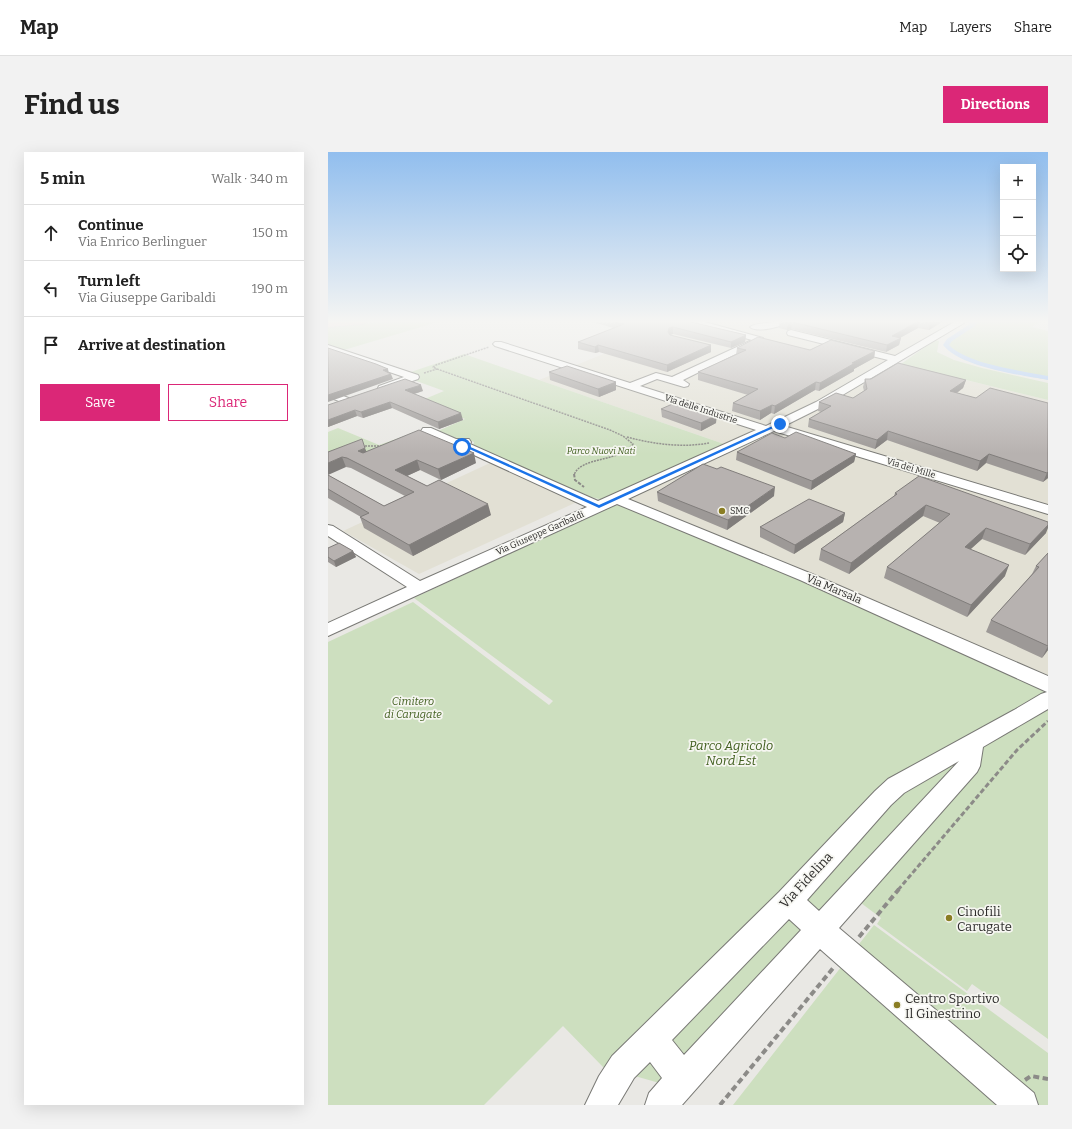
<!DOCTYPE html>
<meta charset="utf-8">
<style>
:root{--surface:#fff;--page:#f2f2f2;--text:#222;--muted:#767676;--line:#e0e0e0;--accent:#db2777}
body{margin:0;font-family:Bitter,serif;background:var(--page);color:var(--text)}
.controls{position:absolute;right:12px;top:12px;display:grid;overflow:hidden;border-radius:0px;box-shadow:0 4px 16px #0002}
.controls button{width:36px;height:36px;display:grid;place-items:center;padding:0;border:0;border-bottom:1px solid var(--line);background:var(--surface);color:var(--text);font:20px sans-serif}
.stop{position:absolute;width:12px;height:12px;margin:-9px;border:3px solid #1a73e8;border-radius:50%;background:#fff}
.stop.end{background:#1a73e8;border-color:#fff;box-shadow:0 1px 4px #0008}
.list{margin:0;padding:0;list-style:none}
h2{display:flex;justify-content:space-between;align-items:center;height:52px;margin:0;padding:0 16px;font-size:17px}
h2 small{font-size:13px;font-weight:400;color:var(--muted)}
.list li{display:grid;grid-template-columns:26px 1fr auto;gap:12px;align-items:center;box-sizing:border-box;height:56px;padding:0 16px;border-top:1px solid var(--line)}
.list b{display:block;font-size:15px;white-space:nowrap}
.list p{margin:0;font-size:13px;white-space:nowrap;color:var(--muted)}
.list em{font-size:13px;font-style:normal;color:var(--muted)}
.actions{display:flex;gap:8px;padding:12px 16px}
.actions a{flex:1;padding:9px 0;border:1px solid var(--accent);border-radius:0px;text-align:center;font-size:14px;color:var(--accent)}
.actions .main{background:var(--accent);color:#fff}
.icon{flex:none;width:22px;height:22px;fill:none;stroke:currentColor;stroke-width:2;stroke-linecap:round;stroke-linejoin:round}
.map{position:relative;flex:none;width:720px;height:953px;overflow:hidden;border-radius:0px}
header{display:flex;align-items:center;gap:24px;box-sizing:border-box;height:56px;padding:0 20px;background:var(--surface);border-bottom:1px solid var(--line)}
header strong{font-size:19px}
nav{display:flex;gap:22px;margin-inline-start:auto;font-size:14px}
.intro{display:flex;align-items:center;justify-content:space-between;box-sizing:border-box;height:96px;padding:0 24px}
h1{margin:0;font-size:28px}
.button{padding:10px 18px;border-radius:0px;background:var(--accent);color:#fff;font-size:14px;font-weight:700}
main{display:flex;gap:24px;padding:0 24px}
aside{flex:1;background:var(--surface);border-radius:0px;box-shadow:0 4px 16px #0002}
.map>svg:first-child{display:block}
.built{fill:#e2e0d4}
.green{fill:#cddfbf}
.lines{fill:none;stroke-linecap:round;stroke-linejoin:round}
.canal{fill:#afcdf8;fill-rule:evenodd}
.minor-casing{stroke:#797975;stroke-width:2}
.major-casing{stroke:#c4c4c4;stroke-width:2}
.path-far3{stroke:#8c8b88;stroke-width:1.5;stroke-dasharray:2 1;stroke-linecap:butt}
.path-far2{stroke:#8c8b88;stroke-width:2;stroke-dasharray:3.5 1.5;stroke-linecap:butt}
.path-far1{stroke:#8c8b88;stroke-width:3;stroke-dasharray:5 2.5;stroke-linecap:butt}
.path{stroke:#8c8b88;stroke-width:4;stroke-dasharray:6 3.5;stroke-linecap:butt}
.minor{fill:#fff;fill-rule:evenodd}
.major{fill:#fbc8cd;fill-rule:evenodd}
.wall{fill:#9d9997}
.shaded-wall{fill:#807d7b}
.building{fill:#b7b2b0;stroke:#807d7b}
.route{fill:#1a73e8}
.poi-dot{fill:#8a7d23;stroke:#f6f6f1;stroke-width:1.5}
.labels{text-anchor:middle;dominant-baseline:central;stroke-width:3.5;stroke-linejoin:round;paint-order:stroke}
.far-street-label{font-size:9px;fill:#2d2c2b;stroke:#f6f6f1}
.far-park-label{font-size:9px;font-style:italic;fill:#426020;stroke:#f6f6f1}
.far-poi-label{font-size:9px;fill:#2d2c2b;stroke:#f6f6f1;text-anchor:start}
.street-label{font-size:11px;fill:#2d2c2b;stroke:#f6f6f1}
.park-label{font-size:11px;font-style:italic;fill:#426020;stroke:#f6f6f1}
.near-park-label{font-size:13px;font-style:italic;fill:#426020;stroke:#f6f6f1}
.near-street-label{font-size:13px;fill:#2d2c2b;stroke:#f6f6f1}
.near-poi-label{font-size:13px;fill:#2d2c2b;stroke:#f6f6f1;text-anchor:start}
</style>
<header>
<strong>Map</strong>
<nav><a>Map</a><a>Layers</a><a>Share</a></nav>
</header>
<div class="intro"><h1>Find us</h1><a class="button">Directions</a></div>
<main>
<aside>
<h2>5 min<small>Walk · 340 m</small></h2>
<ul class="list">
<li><svg class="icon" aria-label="ahead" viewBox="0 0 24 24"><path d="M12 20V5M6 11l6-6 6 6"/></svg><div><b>Continue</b><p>Via Enrico Berlinguer</p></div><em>150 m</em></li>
<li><svg class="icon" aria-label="left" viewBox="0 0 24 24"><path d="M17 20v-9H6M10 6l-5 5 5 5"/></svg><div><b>Turn left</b><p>Via Giuseppe Garibaldi</p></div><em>190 m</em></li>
<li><svg class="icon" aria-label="arrive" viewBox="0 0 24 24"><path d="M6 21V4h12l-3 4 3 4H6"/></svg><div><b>Arrive at destination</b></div></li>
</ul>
<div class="actions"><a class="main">Save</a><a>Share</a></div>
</aside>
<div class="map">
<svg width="720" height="953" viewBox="0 0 720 953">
<rect width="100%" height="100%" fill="#e9e8e4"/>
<path class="built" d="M357 169H632L563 210 720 248V523L292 346 405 295 211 228Z
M162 311 249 350 91 422 15 379Z"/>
<path class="green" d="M67 169H113L16 198 0 192V175Z
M644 169 711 170 704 175 720 179V228C697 223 629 214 619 194L621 190 645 173Z
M607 188 611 189 609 200 626 208 654 216 720 231V248L573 212Z
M136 202 396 292 283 347 275 348 263 345 145 294 146 290 139 287H128L110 279 137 267 92 249 116 239 83 227 92 224 83 220Z
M10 276 51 293 88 280 35 302 0 301V280Z
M291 353 302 354 720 536V887L644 832 639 839 549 772 553 766 521 742 342 934 275 915 235 874 156 953H0V490L85 450 221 553 225 549 86 446 281 355Z
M546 773 720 901V953H405Z"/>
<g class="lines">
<path class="canal" d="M637 169H648L649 170 647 174 624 189 621 193C639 212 694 219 720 224V228C692 223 632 215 615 193L619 187 642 172Z"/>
<defs>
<path id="minor" d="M361 169H373L435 186 436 188 355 228 361 232 360 234 356 235 329 227 312 234 438 274 488 250 560 208 460 183 459 181 460 179 463 178 567 204 628 169H637L636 171 496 254 456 274 720 353V362L446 279 300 347 484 422 720 524V557L655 595 652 614 649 620 511 776 706 941 710 953H669L492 797 354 953H317L321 941 334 926 322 910 306 926 290 953H257L271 924 284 904 451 740 547 639 560 627 686 558 713 542 719 540 472 428 289 352 0 484V471L79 435 0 384V373L5 374 92 429 259 355 135 298H124L120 292 95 282 93 279 95 276H103L128 287H141L143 290 142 292 270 349 428 278 167 194 165 192 167 190H173L302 231 328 221 344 225 424 188 362 171ZM631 609 491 759 479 748 563 653 576 641ZM461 767 473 778 356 903 344 888Z
M450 169H461C455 175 429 181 422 175 428 170 441 172 450 169Z
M0 193 90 223 91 225 90 227 59 238H51L50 236 51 234 76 225 0 199Z
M0 238 23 247 24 249 19 252 0 245Z"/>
<path id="major" d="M0 169H40L35 172 0 175Z"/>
</defs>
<use href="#minor" class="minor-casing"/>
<use href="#major" class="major-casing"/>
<path class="path-far3" d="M109 217 282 278 295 284 305 292C291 311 253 304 246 323
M96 221 109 217 105 215 108 213 161 195
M299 285C325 292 354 296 381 291
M34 294H53"/>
<path class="path-far2" d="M246 322 247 328 256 335"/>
<path class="path-far1" d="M570 738 689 598 720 569"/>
<path class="path" d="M531 785 571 737
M697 928 703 924 720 927
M392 953 506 815"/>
<use href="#minor" class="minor"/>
<use href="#major" class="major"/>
</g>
<path class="wall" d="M260 169H359L418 183 417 190 403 196 345 182 342 183 383 193V200L339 220 271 200 267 201 250 197V190L286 176Z
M422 169H448L430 170Z
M452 169H614V170L601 178 590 176 571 186H573L571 193 558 200 463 177 459 178 451 176Z
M409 196 482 198 547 199 546 206 526 217V219L491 239 487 238 446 262 443 261 432 268 404 259 405 251 420 243 370 228V220L408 203Z
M221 220 288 230V238L271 245 222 228Z
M537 227 638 228 635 236 629 241 648 246 720 251V326L715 330 658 311 649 319 559 288 547 297 480 275 481 267 493 260 490 259 491 250 525 246 536 239 535 235Z
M95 239 86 242 135 268 111 277 64 256 35 266 29 264 0 275V253Z
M333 257 388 271 373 279 334 265Z
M457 286 528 302 526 310 483 338 408 308 409 300Z
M0 300H39L148 311 113 328 92 318 79 324 99 334 163 363 85 404 36 376 32 365H33L0 346V323L56 354 77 344 23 316 18 315Z
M329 340 446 344 399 378 330 349Z
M567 341 718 381 697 403 654 387 642 397 677 424 639 465 556 426 559 415 612 371 595 364 521 422 491 408 493 397 566 344Z
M517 361 515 370 466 402 432 385V375Z
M0 396 25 399 28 405 8 415 0 410Z
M720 401V498L714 506 658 480 663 468 704 422 708 414Z"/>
<path class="shaded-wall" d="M430 169H448L430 170Z
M591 169 590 176 563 191 564 184Z
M606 169H614V170L601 178 602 171Z
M464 170 463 177 459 178 460 171Z
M345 175V182L342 183 340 180 341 176Z
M418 183 417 190 403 196V190Z
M573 186 571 193 558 200 559 193Z
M270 193 271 200 267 201V195Z
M383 193V200L339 220V213Z
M547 199 546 206 526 217V219L491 239 492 231 524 211Z
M60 217 61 222H63L65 227 0 250V243L55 218Z
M638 228 635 236 620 247 622 239Z
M288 230V238L271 245 270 237Z
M488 230 487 238 446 262 447 254Z
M93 233 95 239 79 244 77 238Z
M62 250 64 256 35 266 33 260Z
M444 253 443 261 432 268V259Z
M27 258 29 264 0 275V268Z
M133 261 135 268 111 277 110 270Z
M389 263 388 271 373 279V271Z
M560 279 559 288 547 297 549 288Z
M37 296 41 306 30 299Z
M146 301 148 311 113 328 110 317Z
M528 302 526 310 483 338 484 329Z
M661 302 658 311 649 319 652 309Z
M14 305 18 315 0 323V311Z
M89 308 92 318 70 328 67 318Z
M720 320V326L715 330 719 321Z
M447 335 446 344 399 378 400 368Z
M160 352 163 363 85 404 81 393Z
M598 353 595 364 521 422 523 411Z
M517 361 515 370 466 402 467 393Z
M720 373V376L718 381 697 403 702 392Z
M658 376 654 387 633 406 637 395Z
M25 399 28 405 8 415 6 409Z
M681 413 677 424 639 465 643 453Z
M720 494V498L714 506Z"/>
<path class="building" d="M282 169H359L418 183 403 190 345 175 341 176 340 180 342 183 383 193 339 213 270 193 267 195 250 190 296 172Z
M452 169H606L602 171 591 169 564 184 573 186 559 193 464 170 460 171Z
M430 185 482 198 503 188 547 199 524 211H527L492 231 488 230 447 254 444 253 432 259 405 251 430 237 370 220 418 198 409 196Z
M0 196 48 212 60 217 55 218 63 222 0 243Z
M570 211 638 228 622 239 648 246 662 236 720 251V320L719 321 661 302 652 309 560 279 549 288 481 267 503 254 491 250 508 241 525 246 539 237 537 227H543Z
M239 214 288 230 270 237 221 220Z
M77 227 93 233 77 238 133 261 110 270 62 250 33 260 27 258 0 268V253Z
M349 250 389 263 373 271 333 257Z
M91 278 146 301 110 317 89 308 67 318 99 334 111 328 160 352 81 393 32 365 41 361 0 337V323L56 354 86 340 19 306 14 305 0 311V300L34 287 37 296 30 299 35 301Z
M468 280 528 302 484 329 409 300 444 281 457 286Z
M375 312 389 317 393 315 447 335 400 368 329 340Z
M591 324 720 370V373L702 392 658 376 637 395 681 413 643 453 559 415 622 362 598 353 523 411 493 397 569 342 567 341Z
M481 347 517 361 467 393 432 375Z
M11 391 25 399 6 409 0 405V396Z
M720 401V494L663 468 711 415 708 414Z"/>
<linearGradient id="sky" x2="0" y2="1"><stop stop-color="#91beee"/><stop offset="0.56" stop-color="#f5f5f3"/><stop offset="1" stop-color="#f5f5f3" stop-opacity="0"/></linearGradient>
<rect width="720" height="302" fill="url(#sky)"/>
<path class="route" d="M451 271 454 272 271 356 137 295H131L138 293 271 353Z"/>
<g class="poi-dot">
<circle cx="394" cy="359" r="4"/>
<circle cx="621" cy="766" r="4"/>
<circle cx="569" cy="853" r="4"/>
</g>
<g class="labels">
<g class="far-street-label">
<text transform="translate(373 257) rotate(18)">Via delle Industrie</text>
<text transform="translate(583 316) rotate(17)">Via dei Mille</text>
<text transform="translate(212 381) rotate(-24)">Via Giuseppe Garibaldi</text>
</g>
<g class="far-park-label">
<text x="273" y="299">Parco Nuovi Nati</text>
</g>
<g class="far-poi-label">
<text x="402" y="359">SMC</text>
</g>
<g class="street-label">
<text transform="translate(506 437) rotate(23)">Via Marsala</text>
</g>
<g class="park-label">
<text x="85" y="549">Cimitero<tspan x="85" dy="13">di Carugate</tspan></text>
</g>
<g class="near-park-label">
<text x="403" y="593">Parco Agricolo<tspan x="403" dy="15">Nord Est</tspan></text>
</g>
<g class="near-street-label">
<text transform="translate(478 728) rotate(-47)">Via Fidelina</text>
</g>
<g class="near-poi-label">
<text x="629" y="759">Cinofili<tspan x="629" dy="15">Carugate</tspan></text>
<text x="577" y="846">Centro Sportivo<tspan x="577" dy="15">Il Ginestrino</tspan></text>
</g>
</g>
</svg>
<div class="controls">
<button>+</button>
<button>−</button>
<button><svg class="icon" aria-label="locate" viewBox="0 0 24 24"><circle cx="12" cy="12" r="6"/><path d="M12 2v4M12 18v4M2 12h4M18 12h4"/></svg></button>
</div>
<div class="stop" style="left:134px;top:295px"></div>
<div class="stop end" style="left:452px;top:272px"></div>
</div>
</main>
